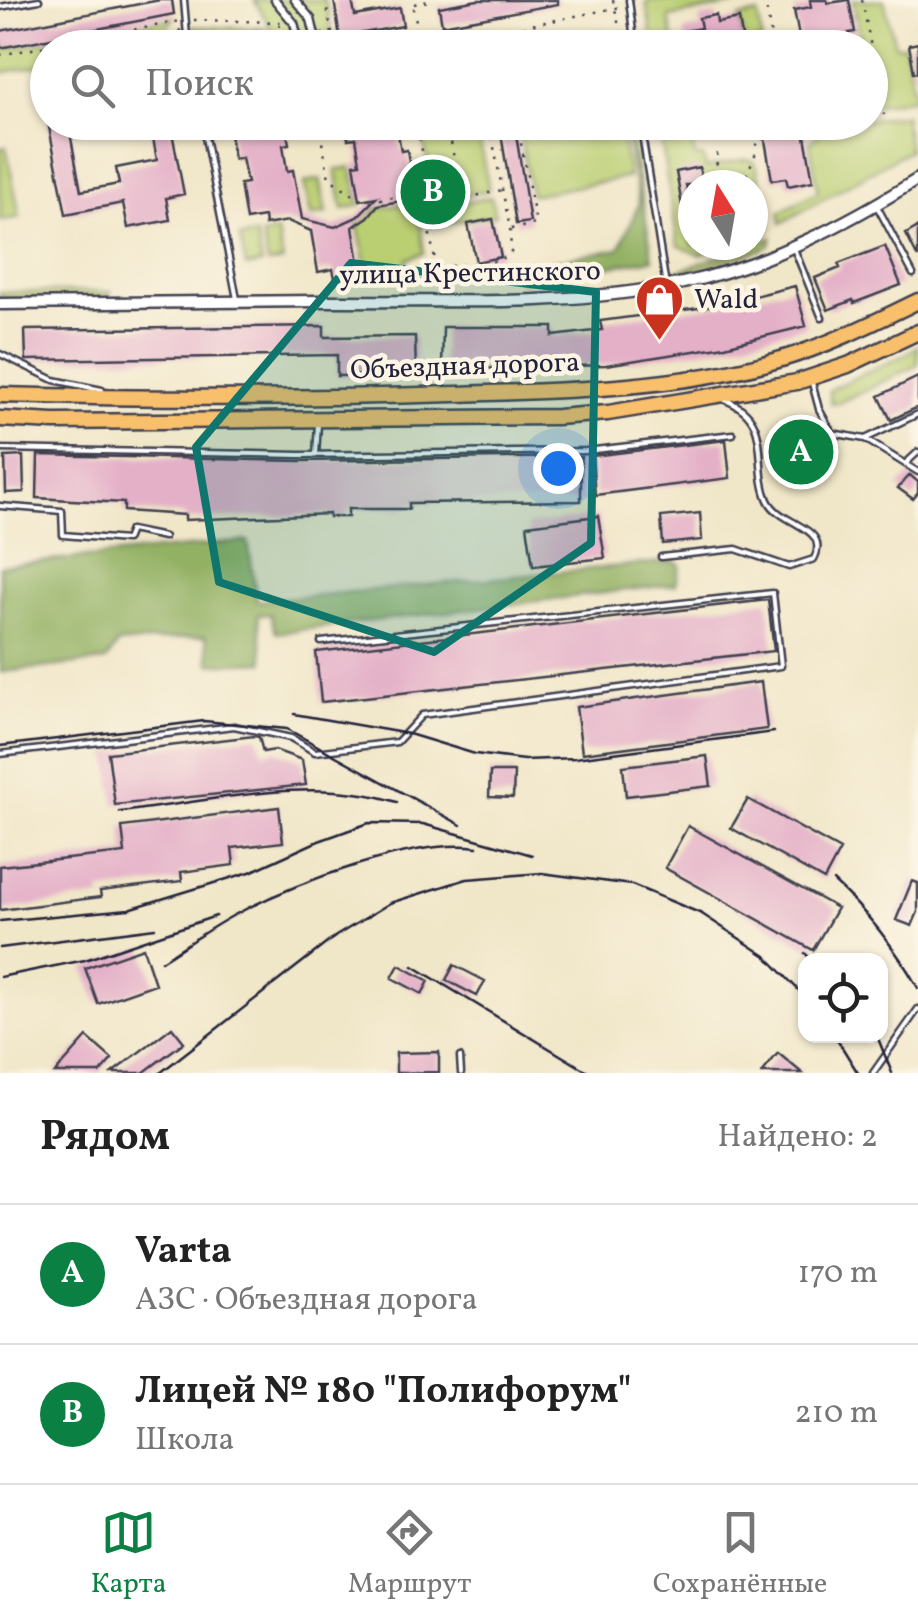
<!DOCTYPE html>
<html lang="ru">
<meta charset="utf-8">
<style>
:root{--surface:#fff;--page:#f2f2f2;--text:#222;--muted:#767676;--line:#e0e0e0;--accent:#0b8043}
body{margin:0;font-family:Vollkorn,serif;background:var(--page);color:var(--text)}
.controls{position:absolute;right:30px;bottom:30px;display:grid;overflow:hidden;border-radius:20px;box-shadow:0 2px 8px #0004}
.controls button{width:90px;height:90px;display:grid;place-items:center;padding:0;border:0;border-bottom:2px solid var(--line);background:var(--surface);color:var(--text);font:50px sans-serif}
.compass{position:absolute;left:678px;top:170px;width:90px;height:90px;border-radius:50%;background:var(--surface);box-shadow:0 2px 8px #0004;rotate:349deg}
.you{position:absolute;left:558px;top:468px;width:35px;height:35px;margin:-25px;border:8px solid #fff;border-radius:50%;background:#1a73e8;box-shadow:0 0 0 15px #1a73e833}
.badge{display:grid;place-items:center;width:65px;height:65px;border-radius:50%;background:var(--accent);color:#fff;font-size:32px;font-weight:700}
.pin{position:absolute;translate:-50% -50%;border:5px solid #fff;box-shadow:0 2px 10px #0006}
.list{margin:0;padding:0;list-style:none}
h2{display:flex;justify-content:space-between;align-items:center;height:130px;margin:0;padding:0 40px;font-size:42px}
h2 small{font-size:32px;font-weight:400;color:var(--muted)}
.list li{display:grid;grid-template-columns:65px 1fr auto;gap:30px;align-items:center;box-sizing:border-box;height:140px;padding:0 40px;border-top:2px solid var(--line)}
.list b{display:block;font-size:38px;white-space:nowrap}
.list p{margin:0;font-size:32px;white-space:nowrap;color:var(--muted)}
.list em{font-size:32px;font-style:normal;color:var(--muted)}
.icon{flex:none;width:55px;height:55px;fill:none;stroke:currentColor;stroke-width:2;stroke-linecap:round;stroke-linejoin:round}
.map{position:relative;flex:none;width:918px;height:1073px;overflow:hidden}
.search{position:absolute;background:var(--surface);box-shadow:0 2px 8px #0004;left:30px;right:30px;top:30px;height:110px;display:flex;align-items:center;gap:25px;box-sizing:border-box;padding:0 35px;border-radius:55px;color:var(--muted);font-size:38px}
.sheet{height:410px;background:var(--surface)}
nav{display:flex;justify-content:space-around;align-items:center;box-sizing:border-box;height:140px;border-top:2px solid var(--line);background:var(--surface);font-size:28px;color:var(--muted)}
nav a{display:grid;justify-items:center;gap:5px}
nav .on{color:var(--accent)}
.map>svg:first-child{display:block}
.green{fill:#bace72;stroke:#6e7856;stroke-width:2.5}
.forest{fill:#93b164;stroke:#5a6a50;stroke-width:2.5}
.building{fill:#e4b0c8}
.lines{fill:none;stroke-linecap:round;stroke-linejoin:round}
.service-casing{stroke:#413f50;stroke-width:9}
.pedestrian-casing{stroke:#413f50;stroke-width:11}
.tertiary-casing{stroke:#413f50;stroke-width:15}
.primary-casing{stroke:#413f50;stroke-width:19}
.path{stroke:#413f50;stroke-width:2.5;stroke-dasharray:2.5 8;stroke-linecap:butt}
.service{stroke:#fff;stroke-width:4}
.pedestrian{stroke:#fff;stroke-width:6}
.tertiary{stroke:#fff;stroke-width:10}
.primary{stroke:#f8bf6c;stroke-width:14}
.rail{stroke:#22223b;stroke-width:2.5}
.marked{fill:#0f766e;fill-opacity:0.2;stroke:#0f766e;stroke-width:8;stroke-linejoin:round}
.labels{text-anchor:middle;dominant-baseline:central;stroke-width:9;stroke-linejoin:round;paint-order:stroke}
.street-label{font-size:28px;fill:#22223b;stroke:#fcf5e5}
.poi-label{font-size:28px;fill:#22223b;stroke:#fcf5e5;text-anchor:start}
</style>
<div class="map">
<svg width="918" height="1073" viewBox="0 0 918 1073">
<rect width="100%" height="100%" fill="#fcf5e5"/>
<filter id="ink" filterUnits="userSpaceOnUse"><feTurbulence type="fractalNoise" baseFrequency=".01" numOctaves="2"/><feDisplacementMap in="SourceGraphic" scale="20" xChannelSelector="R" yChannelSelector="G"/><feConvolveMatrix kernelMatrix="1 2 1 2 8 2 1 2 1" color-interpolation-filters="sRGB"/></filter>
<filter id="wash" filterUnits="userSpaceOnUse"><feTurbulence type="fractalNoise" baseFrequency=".0048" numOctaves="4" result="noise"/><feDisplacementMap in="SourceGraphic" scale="40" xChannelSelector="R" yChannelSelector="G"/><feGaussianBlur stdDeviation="2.25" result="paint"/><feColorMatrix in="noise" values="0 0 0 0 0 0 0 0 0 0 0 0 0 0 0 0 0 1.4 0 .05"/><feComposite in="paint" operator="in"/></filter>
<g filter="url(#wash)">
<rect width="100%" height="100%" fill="#f0e6c8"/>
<path class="green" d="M254 0H325L335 47H276L273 31Z
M657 0H755V1L669 17 674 47H654L646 2Z
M853 0H884L895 45H904L915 98 873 105 870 48 862 47Z
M758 14 762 40 744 43 740 18Z
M174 18 154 44 138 48H48L47 64 0 73V50Z
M192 27 269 29 193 44Z
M603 32 606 47H519Z
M904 115 909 150 781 223 780 212 818 191 810 143 827 126Z
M420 123H476L489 190 435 201Z
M518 123H619L629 177 531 195Z
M658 123H688L695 157H703L706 168 746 159 753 161 757 168 768 228 753 234V185H693V245H725L699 255 678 245Z
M6 147 20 217 0 221V148Z
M351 167 360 205 343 209 336 170Z
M320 179 327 213 311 216 304 183Z
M491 197 495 215 431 226 427 210Z
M404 204 406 211 414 212 420 219 424 253 408 259 406 268 399 271 391 263 367 267 357 224 376 209Z
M277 232 283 261 268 264 262 235Z
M256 235 262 264 246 267 240 238Z
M772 238 770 245 763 249 675 276 669 274Z
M0 292H111L109 296 103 298H0Z
M918 346V365L838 403 831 404 829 391 834 387 901 357Z"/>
<path class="forest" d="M624 123H628L653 259 521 281 518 267 619 249 639 204Z
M248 541 257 601 674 561 680 565 676 584 276 633 270 614 258 615 264 662 210 664 206 636 118 644 106 661 0 672V566Z"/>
<g id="blocks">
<path class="building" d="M160 0H172L174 14 0 48V31Z
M334 0H352L355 16 400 8 403 26 340 37Z
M478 0H558V4L442 25 439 7Z
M810 0H827L828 3 849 0 855 32 849 33 852 48 801 47 794 10 811 7Z
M716 15 717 23 739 19 744 48H686L684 31 701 28 699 18Z
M918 43V72L914 73 909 45Z
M48 122H68L81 191 119 184 116 168 157 160 150 122H170L184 194 166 198 170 220 128 228 123 203 66 214Z
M228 122H285L289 144 283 145 287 171 293 170 302 219 335 227 357 217 377 197 360 200 354 164 360 163 356 138 348 139 345 122H396L401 151 407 150 414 189 400 191 401 201 378 205 368 217 353 227 361 274 335 278 333 269 318 272 311 231 288 221 265 225 264 217 246 220 240 184 247 183 242 158 234 159Z
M499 122H514L530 222 516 224Z
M719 122H759L760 127H756L763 131 786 134 813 122H821L805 136 813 181 788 186 786 178 772 180 765 140 744 129 721 133Z
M699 167 703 185H686L691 209 683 211 676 172Z
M493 219 501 257 476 262 468 224Z
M918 227V258L906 234Z
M885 246 901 285 854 303 853 300 828 310 815 278 840 268 838 264Z
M795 286 806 326 725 346 606 365 442 370 443 327H553V336L602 330 600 321 714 306Z
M324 326V337L415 336 416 375 337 376V355L26 360 25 330Z
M918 377V407L891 420 879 396Z
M801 437 810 455 798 461 789 443Z
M726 440 730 478 595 495 592 456Z
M38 455 300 461 581 457V501L409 503V509H348V517H329V514L185 520V515L124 511V503L37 498Z
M23 456 24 492 6 493 5 457Z
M910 475 918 482V493L913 499 898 488Z
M700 513 702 540 663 544 661 517Z
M598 516 605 558 533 566 527 525Z
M768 600 774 651 321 702 316 652Z
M761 682 767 729 582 753 576 707Z
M254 736 259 737 263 752 275 750 302 760 306 785 115 805 108 753Z
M707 756 711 786 626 796 623 766Z
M490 772H514L513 798 489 797Z
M748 799 840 850 824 880 731 828Z
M279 807 283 842 232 848 234 865 181 872 182 881 100 891 101 897 0 910V866L125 853 122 827Z
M688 826 837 908 813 950 665 868Z
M912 881 918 883V912L912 926 896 920Z
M143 948 155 984 98 1004 85 968Z
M399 965 429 981 422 994 392 978Z
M454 965 485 981 477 996 446 980Z
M172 1027 184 1042 143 1073H112Z
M87 1037 112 1059 100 1073H55Z
M439 1052V1072L396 1073V1053Z
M778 1053 802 1073H762Z"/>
</g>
</g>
<g filter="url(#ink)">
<use href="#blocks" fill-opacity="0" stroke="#413f50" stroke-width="2.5"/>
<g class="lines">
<defs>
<path id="service" d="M184 0 188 48
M629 0 635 48
M0 7 39 0
M202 122 237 299
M640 122 666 286
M878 208 913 274
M795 251 822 318
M0 354 54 380 102 390
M812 383 819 409 832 433 865 439 918 472
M865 439 918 414
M0 449 300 455 586 451 733 434
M316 455 318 424
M905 464 918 452
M0 506 62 511 63 535 126 540 130 530 164 537
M661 557 736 549 789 567 814 559C831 526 780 526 768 500 752 464 775 418 725 400
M0 754 234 726 291 738 315 752 397 742 422 715 781 666 773 593 321 642
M460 1057 461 1073
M873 1073 918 1009"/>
<path id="pedestrian" d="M275 0 294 23 301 48
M295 0 311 19 318 48"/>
<path id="tertiary" d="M0 304C106 304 213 301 319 301 439 300 564 308 683 283 767 265 846 224 918 179"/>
<path id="primary" d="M0 395C152 399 303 399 455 394 560 391 677 389 778 360 827 346 873 323 918 301
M0 419 54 422 557 417 608 413 797 382 848 365 918 332"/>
</defs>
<use href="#service" class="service-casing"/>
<use href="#pedestrian" class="pedestrian-casing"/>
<use href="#tertiary" class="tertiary-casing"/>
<use href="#primary" class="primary-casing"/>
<path class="path" d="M325 0 335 48
M362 0H370
M613 0 624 48
M765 0 773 48
M862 0 884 115
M414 4 434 0
M194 20 281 22
M279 24 292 47
M322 33 334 48
M166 48 181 29
M340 48 429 31 447 42 625 6
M408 48 419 33 411 0
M415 48 447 42
M0 55 181 21
M318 122 329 178 364 202 421 192 426 173 417 122
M447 122 462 199 502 190
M632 122 635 141
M818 125 838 122
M761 130 777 122
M721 185 715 155 721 154
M742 185 755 155 757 137
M421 193 437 269
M511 229 536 224 517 122
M441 288 438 272 441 267 498 261 511 253 510 229 489 122"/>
<use href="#service" class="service"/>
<use href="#pedestrian" class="pedestrian"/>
<use href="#tertiary" class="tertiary"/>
<use href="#primary" class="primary"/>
<path class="rail" d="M294 714 409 734 475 754 524 760 575 758 774 732
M0 746 204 721 287 729 461 825
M120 812C207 802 312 775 397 802
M833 881C868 913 895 947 918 988
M0 921 129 909 250 872 316 842 369 823 423 824 532 855
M0 948 155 928
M805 953 812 961
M161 961C187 945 212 926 240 912 296 883 414 838 477 847
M413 966 590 1073
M0 977 85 960 216 916
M835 1036 858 1073
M877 1036 892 1073
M160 1073 336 936 390 903 467 879 542 873 632 885 702 914 766 956 806 998"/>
</g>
</g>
<path class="marked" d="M351 263 596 292 591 543 434 652 219 582 196 447Z"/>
<defs>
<symbol id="shop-pin" viewBox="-11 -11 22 30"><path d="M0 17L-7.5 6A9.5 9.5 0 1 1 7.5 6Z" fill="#c8321e" stroke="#fcf5e5"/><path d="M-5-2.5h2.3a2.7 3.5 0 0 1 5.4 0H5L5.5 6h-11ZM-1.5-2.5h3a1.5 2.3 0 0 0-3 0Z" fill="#fff"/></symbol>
</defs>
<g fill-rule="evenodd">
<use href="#shop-pin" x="632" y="272" width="55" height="75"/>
</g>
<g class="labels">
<g class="street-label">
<text transform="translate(470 274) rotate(-1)">улица Крестинского</text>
<text transform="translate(465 367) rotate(-2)">Объездная дорога</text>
</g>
<g class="poi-label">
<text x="694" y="300">Wald</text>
</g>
</g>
</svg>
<div class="controls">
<button><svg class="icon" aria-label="locate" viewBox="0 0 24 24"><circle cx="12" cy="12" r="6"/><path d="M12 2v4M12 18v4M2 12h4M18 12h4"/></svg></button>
</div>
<svg class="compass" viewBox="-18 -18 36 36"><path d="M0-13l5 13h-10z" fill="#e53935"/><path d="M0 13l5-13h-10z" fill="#767676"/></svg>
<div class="you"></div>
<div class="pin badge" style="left:801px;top:452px">A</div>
<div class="pin badge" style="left:433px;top:192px">B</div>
<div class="search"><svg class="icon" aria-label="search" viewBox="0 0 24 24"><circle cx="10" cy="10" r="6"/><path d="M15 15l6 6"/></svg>Поиск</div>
</div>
<section class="sheet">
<h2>Рядом<small>Найдено: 2</small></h2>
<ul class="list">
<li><span class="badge">A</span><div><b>Varta</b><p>АЗС · Объездная дорога</p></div><em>170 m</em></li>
<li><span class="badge">B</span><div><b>Лицей № 180 &quot;Полифорум&quot;</b><p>Школа</p></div><em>210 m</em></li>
</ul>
</section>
<nav>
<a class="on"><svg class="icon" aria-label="map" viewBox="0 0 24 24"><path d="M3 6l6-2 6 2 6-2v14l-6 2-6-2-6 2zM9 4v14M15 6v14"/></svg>Карта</a>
<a><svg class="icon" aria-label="directions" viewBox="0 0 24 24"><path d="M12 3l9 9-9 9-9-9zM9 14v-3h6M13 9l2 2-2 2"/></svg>Маршрут</a>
<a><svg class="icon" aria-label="saved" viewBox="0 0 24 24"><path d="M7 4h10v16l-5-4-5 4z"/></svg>Сохранённые</a>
</nav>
